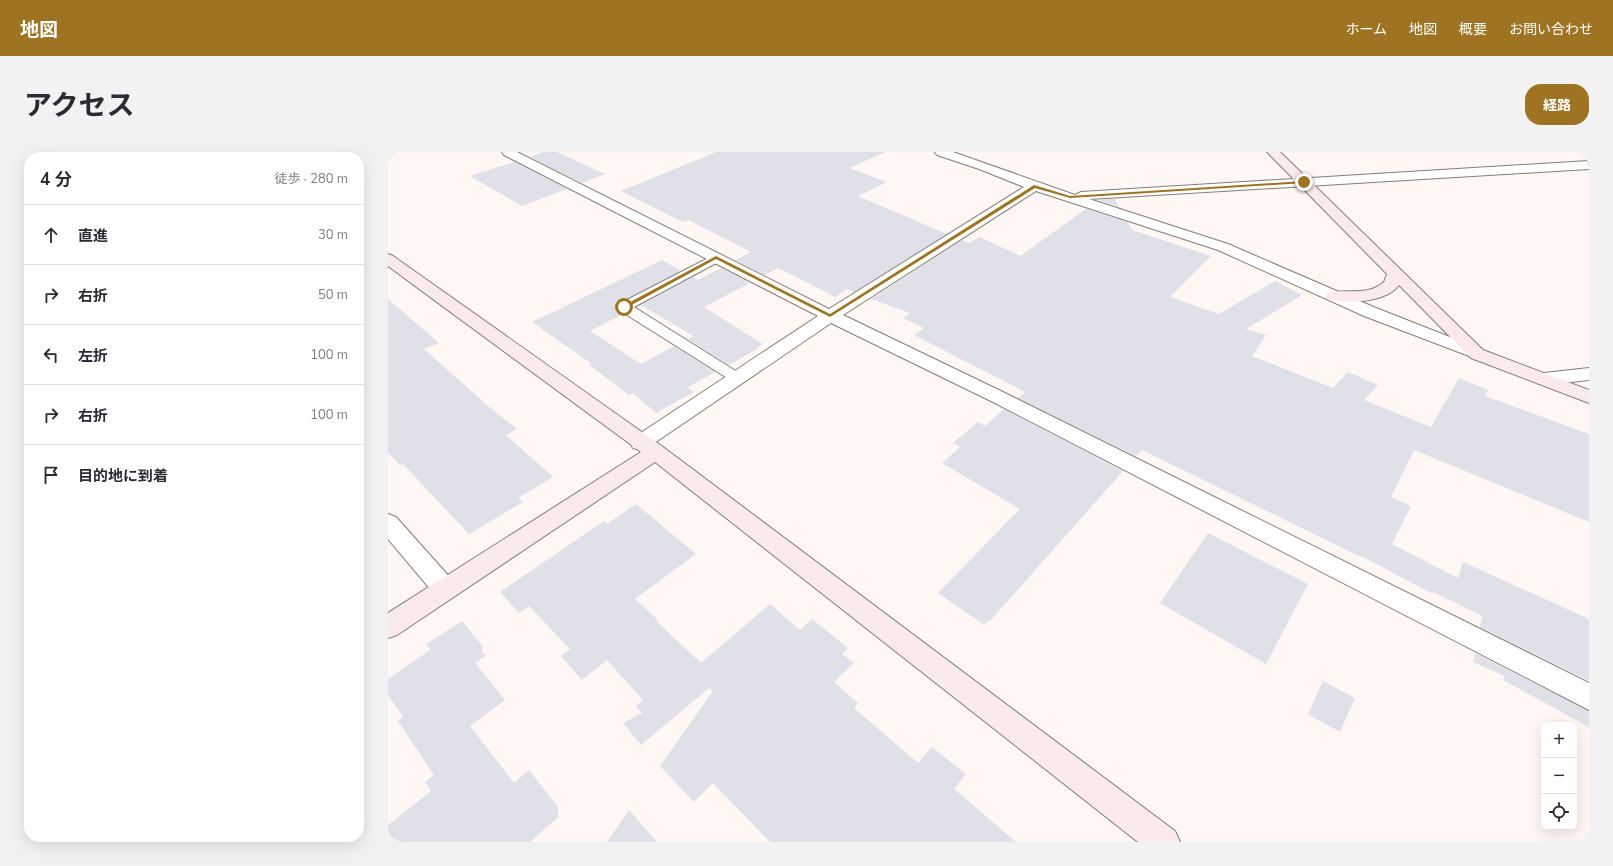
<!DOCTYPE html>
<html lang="ja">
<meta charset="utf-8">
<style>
:root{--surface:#fff;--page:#f2f2f3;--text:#2b2b33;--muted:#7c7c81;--line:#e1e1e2;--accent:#9e7423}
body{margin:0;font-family:"Nunito Sans","Noto Sans JP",sans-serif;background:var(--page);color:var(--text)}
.controls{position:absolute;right:12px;bottom:12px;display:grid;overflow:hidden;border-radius:8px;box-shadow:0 4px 16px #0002}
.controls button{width:36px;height:36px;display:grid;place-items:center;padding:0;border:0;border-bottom:1px solid var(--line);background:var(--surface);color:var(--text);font:20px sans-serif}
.stop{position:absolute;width:12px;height:12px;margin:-9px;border:3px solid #9e7423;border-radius:50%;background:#fff}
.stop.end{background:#9e7423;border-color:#fff;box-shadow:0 1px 4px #0008}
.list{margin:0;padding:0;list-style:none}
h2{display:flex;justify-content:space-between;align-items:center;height:52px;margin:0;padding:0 16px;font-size:17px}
h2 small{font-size:13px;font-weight:400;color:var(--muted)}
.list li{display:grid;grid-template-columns:26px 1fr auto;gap:12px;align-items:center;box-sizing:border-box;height:60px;padding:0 16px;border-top:1px solid var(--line)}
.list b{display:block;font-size:15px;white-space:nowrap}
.list em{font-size:13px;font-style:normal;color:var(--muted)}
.icon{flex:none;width:22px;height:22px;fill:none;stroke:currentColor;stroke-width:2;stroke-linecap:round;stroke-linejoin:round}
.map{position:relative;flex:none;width:1201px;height:690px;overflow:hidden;border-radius:16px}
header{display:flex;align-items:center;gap:24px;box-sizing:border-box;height:56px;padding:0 20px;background:var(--accent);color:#fff}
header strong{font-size:19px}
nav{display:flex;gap:22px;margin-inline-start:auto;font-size:14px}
.intro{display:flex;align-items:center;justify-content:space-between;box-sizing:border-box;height:96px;padding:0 24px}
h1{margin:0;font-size:28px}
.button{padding:10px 18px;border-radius:16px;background:var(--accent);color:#fff;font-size:14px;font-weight:700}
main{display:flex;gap:24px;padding:0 24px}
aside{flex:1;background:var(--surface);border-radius:16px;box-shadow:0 4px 16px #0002}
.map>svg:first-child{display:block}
.building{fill:#e0e0e8}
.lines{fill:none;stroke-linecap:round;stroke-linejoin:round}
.lane-casing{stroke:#847c78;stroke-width:2}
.street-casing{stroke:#847c78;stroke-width:2}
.secondary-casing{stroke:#847c78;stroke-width:2}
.lane{fill:#fff;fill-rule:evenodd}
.street{fill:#fff;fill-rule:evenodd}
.secondary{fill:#fbeaec;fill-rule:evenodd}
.route{fill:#9e7423}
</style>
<header>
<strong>地図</strong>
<nav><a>ホーム</a><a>地図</a><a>概要</a><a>お問い合わせ</a></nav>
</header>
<div class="intro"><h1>アクセス</h1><a class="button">経路</a></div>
<main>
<aside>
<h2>4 分<small>徒歩 · 280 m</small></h2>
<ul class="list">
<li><svg class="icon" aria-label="ahead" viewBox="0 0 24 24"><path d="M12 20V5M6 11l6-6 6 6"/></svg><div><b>直進</b></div><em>30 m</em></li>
<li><svg class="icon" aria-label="right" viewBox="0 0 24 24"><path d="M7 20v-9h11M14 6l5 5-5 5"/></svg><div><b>右折</b></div><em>50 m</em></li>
<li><svg class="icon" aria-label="left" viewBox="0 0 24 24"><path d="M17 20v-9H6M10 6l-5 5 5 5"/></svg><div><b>左折</b></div><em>100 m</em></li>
<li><svg class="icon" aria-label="right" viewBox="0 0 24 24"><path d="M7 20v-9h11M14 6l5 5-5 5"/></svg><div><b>右折</b></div><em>100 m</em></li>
<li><svg class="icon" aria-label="arrive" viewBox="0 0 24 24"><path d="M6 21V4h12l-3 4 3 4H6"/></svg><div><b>目的地に到着</b></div></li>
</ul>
</aside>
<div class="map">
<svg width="1201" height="690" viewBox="0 0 1201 690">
<rect width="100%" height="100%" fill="#fef7f3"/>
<path class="building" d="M156 0H169L217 22 194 31 142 5Z
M328 0H498L461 16 499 30 470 44 559 82 466 140 459 137 447 145 390 116 376 123 348 108 363 100 300 68 295 70 233 39Z
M126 10 179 37 134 54 82 24Z
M727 47 731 55 710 48Z
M698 57 740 70 744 78 823 104 782 145 831 162 887 129 914 143 858 177 878 183 864 204 945 236 960 220 990 233 976 248 1043 275 1071 226 1100 238 1097 244 1201 282V370L1026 298 1003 345 1023 354 1004 392 1070 426 1075 410 1201 467V529L1092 475 1094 464 1045 440V442L973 404V405L754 298 748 304 630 246 637 240 526 183 536 176 515 166 522 161 483 147 574 88 581 91 592 85 632 104Z
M274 108 293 119 230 151 228 156 235 162 202 179 253 212 286 194 327 220 300 235 306 240 268 261 245 241 241 243 201 213 204 212 144 170Z
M333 116 362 131 316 155 375 192 369 195 371 196 341 213 300 187 305 184 253 153 305 125 310 128Z
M0 147 51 191 36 197 100 254 129 277 118 283 165 325 130 346 135 350 81 382 15 312 12 313 0 301Z
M616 257 735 319 602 469 601 468 596 473 550 441 632 357 554 311 572 295 565 291 590 270 597 274Z
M248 352 308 402 247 447 270 468 268 469 313 511 382 452 412 478 424 467 460 496 454 502 466 511 446 530 470 551 466 556 530 611 544 595 578 622 566 637 628 690H382L325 631 306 650 272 614 325 539 321 536 253 593 235 571 254 561 248 554 255 548 219 508 194 528 173 504 182 497 141 454 131 461 112 440 216 369 219 372Z
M820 381 920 432 878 512 772 451Z
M74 469 96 496 93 498 98 504 87 511 117 548 82 574 126 631 141 618 170 655V665L142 690H0V673L43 639 37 630 46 623 10 569 15 565 0 543V527L42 498 38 492Z
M1087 501 1201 559V575L1115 528 1117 524 1085 510Z
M935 529 967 546 952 580 920 562Z
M241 658 269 690H219Z"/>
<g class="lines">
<defs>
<path id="lane" d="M328 102 332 103 334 106 332 109 246 155 354 223 357 226 354 229 349 231 344 229 231 158 229 155 231 152Z"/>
<path id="street" d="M114 0H129L441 157 636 35 591 17 549 3 547 0H565L687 43 693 40 1201 9V17L701 47 840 92 988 156 1095 198 1098 202 1095 206 1089 207 976 164 830 98 648 39 455 163 619 242 1201 531V558L605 250 443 171 259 296 252 298 245 296 242 291 245 286 430 164 116 3Z
M1201 216V228L1156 233 1149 231 1147 227 1149 223 1156 221Z
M0 362 8 365 66 430 69 437 66 444 57 447 48 444 0 387Z"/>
<path id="secondary" d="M879 0H892L1095 198 1201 238V251L1083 206 1011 133C998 151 959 152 939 147L937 144 939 141C959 136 979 145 996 130L999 122Z
M0 102 5 104 275 295 787 679 792 690H750L267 310 9 483 0 486V461L253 300 0 114Z"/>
</defs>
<use href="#lane" class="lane-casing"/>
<use href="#street" class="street-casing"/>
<use href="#secondary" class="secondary-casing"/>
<use href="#lane" class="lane"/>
<use href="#street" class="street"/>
<use href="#secondary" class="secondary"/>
</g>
<path class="route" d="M916 29 917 31 682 46 647 36 442 165 328 107 238 156 233 155 328 104 442 162 646 33 682 44Z"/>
</svg>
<div class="controls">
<button>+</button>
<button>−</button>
<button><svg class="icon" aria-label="locate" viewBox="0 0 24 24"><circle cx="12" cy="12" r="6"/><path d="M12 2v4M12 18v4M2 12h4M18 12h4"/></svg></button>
</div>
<div class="stop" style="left:236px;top:155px"></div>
<div class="stop end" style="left:916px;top:30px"></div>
</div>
</main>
